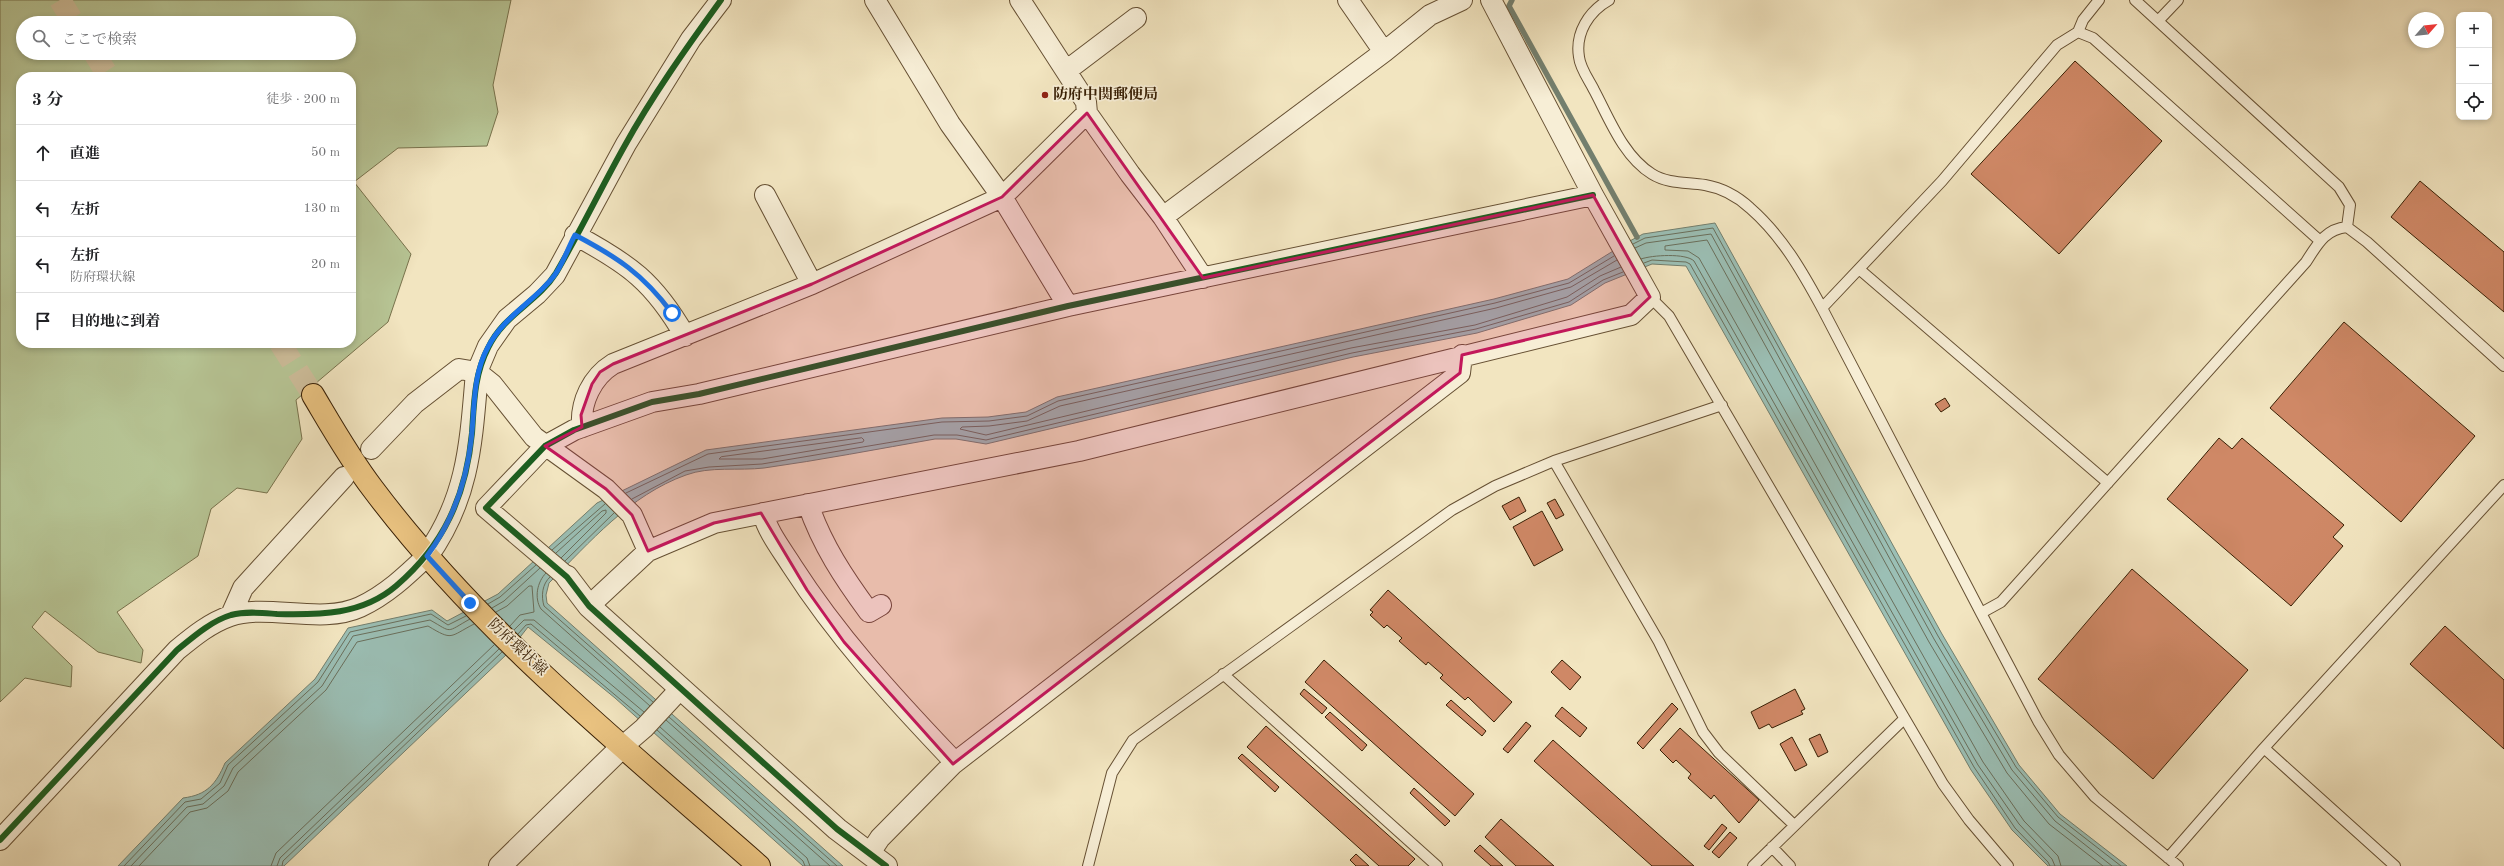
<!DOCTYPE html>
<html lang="ja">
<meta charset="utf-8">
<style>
:root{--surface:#fff;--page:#f6f6f6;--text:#202124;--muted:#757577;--line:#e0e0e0}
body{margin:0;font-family:"Old Standard TT","Noto Serif JP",serif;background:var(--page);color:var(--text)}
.controls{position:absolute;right:12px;top:12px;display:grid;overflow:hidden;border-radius:8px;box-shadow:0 2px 6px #0003}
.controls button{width:36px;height:36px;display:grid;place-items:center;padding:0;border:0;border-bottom:1px solid var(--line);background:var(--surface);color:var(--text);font:20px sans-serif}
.compass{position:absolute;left:2408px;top:12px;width:36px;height:36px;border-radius:50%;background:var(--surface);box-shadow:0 2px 6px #0003;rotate:62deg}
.stop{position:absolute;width:12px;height:12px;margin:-9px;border:3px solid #1a73e8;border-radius:50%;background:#fff}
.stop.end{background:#1a73e8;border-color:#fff;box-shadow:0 1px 4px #0008}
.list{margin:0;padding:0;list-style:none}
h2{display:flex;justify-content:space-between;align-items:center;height:52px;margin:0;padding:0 16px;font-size:17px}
h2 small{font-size:13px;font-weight:400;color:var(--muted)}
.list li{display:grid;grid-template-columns:26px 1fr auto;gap:12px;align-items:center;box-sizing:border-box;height:56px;padding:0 16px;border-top:1px solid var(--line)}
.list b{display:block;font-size:15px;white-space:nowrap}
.list p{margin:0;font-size:13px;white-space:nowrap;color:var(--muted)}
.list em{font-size:13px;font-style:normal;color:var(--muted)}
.icon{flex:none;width:22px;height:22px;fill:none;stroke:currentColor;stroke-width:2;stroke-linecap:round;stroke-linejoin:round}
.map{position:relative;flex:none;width:2504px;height:866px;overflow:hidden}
.search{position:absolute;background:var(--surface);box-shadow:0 2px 6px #0003;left:16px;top:16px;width:340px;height:44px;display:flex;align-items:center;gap:10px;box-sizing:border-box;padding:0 14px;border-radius:22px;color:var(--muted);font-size:15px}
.panel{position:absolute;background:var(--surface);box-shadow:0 2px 6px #0003;left:16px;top:72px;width:340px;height:276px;border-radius:16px}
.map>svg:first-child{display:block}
.green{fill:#b7c595;stroke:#78724c;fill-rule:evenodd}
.water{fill:#9bbfb5;stroke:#737f6e}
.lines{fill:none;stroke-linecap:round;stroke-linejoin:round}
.shore{stroke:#6a6f5c;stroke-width:1}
.stream{stroke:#737f6e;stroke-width:5.5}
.building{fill:#cf8866;stroke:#381f04}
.primary-tunnel{stroke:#cdbd9a;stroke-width:22;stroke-dasharray:22 11;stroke-linecap:butt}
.service-casing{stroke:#665033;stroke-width:12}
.minor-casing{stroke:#665033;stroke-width:22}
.tertiary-casing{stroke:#665033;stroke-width:24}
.primary-casing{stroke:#381f04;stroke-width:24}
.service{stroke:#f7eed6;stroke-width:10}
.minor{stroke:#f7eed6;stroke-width:20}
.tertiary{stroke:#f7eed6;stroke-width:22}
.primary{stroke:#e9c280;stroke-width:22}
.cycleway-casing{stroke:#f7eed6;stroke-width:8}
.cycleway{stroke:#1b5e20;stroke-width:6}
.route{stroke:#1a73e8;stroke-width:5}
.marked{fill:#c2185b;fill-opacity:0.2;stroke:#c2185b;stroke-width:3;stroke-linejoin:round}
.poi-dot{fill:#8f2418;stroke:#f7eed6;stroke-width:1.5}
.labels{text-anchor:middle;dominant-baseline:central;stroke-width:3.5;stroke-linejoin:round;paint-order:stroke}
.poi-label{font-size:15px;font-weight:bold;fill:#381f04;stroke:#f7eed6;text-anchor:start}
.street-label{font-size:15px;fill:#381f04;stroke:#f7eed6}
</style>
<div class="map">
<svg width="2504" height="866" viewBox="0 0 2504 866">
<rect width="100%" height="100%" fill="#f2e5c0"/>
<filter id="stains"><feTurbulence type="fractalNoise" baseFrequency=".005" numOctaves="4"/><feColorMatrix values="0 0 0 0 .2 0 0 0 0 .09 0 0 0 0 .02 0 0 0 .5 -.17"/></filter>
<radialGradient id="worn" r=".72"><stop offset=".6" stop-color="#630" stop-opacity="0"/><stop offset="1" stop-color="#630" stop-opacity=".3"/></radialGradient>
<path class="green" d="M0 0H511L493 85 498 112 487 146 398 148 354 182 411 254 388 322 296 400 302 439 267 493 237 488 211 509 198 556 117 612 143 650 141 663 98 652 45 611 32 627 72 666 71 687 25 678 0 702ZM23 23H349V53H23ZM21 77H351V343H21Z"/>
<path class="water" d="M1715 223 1942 634 2019 765 2060 814 2127 866H2048L2012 830 1971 770 1686 266 1652 264 1605 283 1571 305 1477 333 1353 357 986 444 956 439H935C878 449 821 460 764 468 739 471 710 466 686 475 630 495 590 542 549 583L546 595 547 603 843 866H803L615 698 528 627 507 654 284 866H118L183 798C207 795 216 784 225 763L315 679 348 628 432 610 447 621 498 594 597 503 706 450 942 418 988 417 1026 412 1057 397 1494 299 1568 279 1626 243 1643 234Z"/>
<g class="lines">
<path class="shore" d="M1633 244 1645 238 1713 228 1938 636 2016 767 2058 817 2121 866
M1635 248 1646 243 1711 234 1934 639 2012 770 2055 821 2112 866
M1641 259C1652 255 1686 253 1694 261L1978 765 2019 824 2052 859 2055 866
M1617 260 1571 287 1496 308 1060 406 1027 421 989 426 962 427 960 429 986 435 1351 348 1475 325 1567 297 1600 276 1621 267
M1644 263 1652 260 1686 262 1690 264 1974 767 2015 828 2048 862 2050 866
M862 438 864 440 863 442 762 459H719L721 457Z
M626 493 708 454 942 422 989 421 1027 416 1058 401 1495 303 1569 283 1614 256
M632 499 685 471 709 467 762 464 934 435H957L986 440 1352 353 1476 329 1569 302 1603 280 1623 272
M552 550 605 504
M556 553 602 511 606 510V513L561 558
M565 561 614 513
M546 573C537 582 534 598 541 609L650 706
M550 577C542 584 541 596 544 606L653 702
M488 604 500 597 536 565
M492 608 504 601 540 568
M496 612 507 606 529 586H532L534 612 520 615 510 626
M514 630 524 620H534L644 712
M518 634 526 625 531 624 640 716
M669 717 837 866
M666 720 830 866
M660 727 807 858 810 866
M657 730 803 861 805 866
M124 866 185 802 201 799 220 783 228 765 318 682 350 632 431 614 448 625 466 616
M131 866 187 807 203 804 224 786 233 768 322 686 353 636 430 620C453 633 445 633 470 619
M139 866 190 812 207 808 228 791 238 772 326 690 357 642 428 626C453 641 449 637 474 624
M271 866 276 853 494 645
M277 866 280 858 499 649
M282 866 283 861 502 652
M2061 866 2058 856 2024 821 1983 762 1699 258 1688 251 1665 250V246L1707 240 1929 642 2007 773 2049 824 2103 866"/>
<path class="stream" d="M1512 0 1509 6 1637 237"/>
</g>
<path class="building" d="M2075 61 2162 141 2059 254 1971 174Z
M2420 181 2504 252V312L2391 217Z
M2344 322 2475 436 2401 522 2270 408Z
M1945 398 1950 406 1941 412 1935 404Z
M2219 438 2232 449 2242 438 2344 525 2333 537 2343 546 2291 606 2167 499Z
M1519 497 1526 511 1510 520 1502 506Z
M1555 499 1564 515 1556 519 1547 503Z
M1542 511 1563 550 1534 566 1513 527Z
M2132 569 2248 670 2153 779 2038 679Z
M1388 590 1512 702 1494 722 1468 697 1465 700 1440 678 1443 675 1428 662 1426 665 1399 641 1402 638 1387 625 1384 628 1370 615 1373 612 1370 610Z
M2445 626 2504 680V749L2410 664Z
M1324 660 1474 794 1455 816 1305 682Z
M1562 660 1581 677 1570 690 1551 672Z
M1304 689 1327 708 1322 714 1300 694Z
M1795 689 1805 709 1801 711 1803 714 1772 728 1769 724 1759 729 1751 712Z
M1451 700 1486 731 1482 736 1446 705Z
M1672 703 1678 709 1643 749 1637 743Z
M1562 707 1587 728 1580 737 1555 716Z
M1330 712 1367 745 1362 751 1325 717Z
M1526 722 1531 726 1508 753 1503 749Z
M1266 726 1415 859 1408 866H1379L1247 747Z
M1680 728 1759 800 1739 823 1714 795 1711 799 1688 778 1691 774 1676 760 1673 763 1660 750Z
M1820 734 1828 752 1818 757 1809 739Z
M1792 737 1807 765 1795 771 1780 744Z
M1553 740 1694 866H1652L1534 761Z
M1242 754 1279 787 1275 792 1238 758Z
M1414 788 1450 821 1445 826 1410 793Z
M1501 819 1554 866H1516L1485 837Z
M1722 824 1727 828 1709 850 1704 846Z
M1730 832 1737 838 1719 858 1712 852Z
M1480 845 1503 866H1491L1474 851Z
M1356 854 1369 866H1356L1350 860Z"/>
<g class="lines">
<path class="primary-tunnel" d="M60 0 74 23
M94 53 109 77
M280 343 313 395"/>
<defs>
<path id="service" d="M1609 0C1589 11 1575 33 1579 57 1580 68 1589 80 1594 90 1609 118 1623 156 1652 174 1668 184 1687 182 1705 185 1722 188 1737 196 1750 208 1782 236 1802 271 1822 308L1981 613 2038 721 2059 755 2095 797 2178 866
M2135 0 2339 187 2350 205 2347 227
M2158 21 2178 0
M2078 32 2083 20 2099 0
M1859 269 2108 483
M1650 297 1669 316 1943 784 1969 820 2008 866
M1822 308 1942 181 2057 45 2078 32 2093 38 2319 240
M1554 461 1659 642 1703 732 1719 753 1794 825
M1981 613 2001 602 2306 262C2317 245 2325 229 2347 227L2367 242 2504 366
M1223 674 1437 866
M2264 748 2395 866
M1772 847 1790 866
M2168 858 2264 748 2504 485
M1088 866 1112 773 1133 740 1452 510 1495 486 1554 461 1722 405
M1753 866 1904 719"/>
<path id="minor" d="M875 0 950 124 1002 197 1068 306
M1020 0 1086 102 1087 113 1130 174 1163 217 1203 278
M1348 0 1384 52
M1066 71 1136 18
M765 195 812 284
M1163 217 1384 52 1430 15 1462 0
M575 235C629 264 654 282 685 336
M477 372 488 346 507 319 537 294 555 275 626 144 691 39 721 0
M582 427C580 402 592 377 613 364L812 284 1002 197 1087 113
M371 449 415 403 459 369 477 372 492 384 534 437 606 489 632 515 648 551
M808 504C822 545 844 578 869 612L881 605
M763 513C767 531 782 550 792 566 837 636 891 695 948 755L953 764
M567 577 486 508 545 446 574 430 652 402 699 394 1068 306 1593 195
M589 606 648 551 714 523 1079 451 1631 315 1650 297 1593 195 1491 0
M231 615 243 588 344 477
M623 746 644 728 681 688
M0 840 177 650C194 636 210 623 230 616 267 603 321 625 360 607 386 595 406 576 427 556
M870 853 880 838 953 764 1460 373 1462 355"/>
<path id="tertiary" d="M427 556C469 497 471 442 477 372
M567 577 589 606 837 829 886 866
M500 866 623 746"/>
<path id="primary" d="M313 395C332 427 350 459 373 489 481 633 625 748 759 866"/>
</defs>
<use href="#service" class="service-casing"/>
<use href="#minor" class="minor-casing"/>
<use href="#tertiary" class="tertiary-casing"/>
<use href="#primary" class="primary-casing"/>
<use href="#service" class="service"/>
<use href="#minor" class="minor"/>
<use href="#tertiary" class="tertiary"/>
<use href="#primary" class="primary"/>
<defs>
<path id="cycleway" d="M0 840 177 650C193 637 211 621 231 615 246 611 263 613 277 614 320 615 362 615 396 586 444 545 466 496 472 433 474 404 474 375 488 348 504 314 538 302 556 273 580 232 601 188 624 147 652 96 687 47 721 0
M886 866 837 829 589 606 567 577 486 508 545 446 574 430 652 402 699 394 1068 306 1593 195"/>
</defs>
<use href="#cycleway" class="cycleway-casing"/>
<use href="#cycleway" class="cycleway"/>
</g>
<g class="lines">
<path class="route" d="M470 603 427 556C452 522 466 484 471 441 475 409 472 376 488 347 504 316 534 302 554 276 563 264 568 248 575 235 617 257 643 274 672 313"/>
</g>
<path class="marked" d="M1087 113 1203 278 1593 195 1650 297 1631 315 1462 355 1460 373 953 764 844 642 807 590 761 513 714 523 648 551 632 515 606 489 545 446 582 427 581 415 592 384 600 372 613 364 812 284 1002 197Z"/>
<circle class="poi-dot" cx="1045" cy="95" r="4"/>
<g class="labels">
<g class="poi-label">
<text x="1053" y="95">防府中関郵便局</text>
</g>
<g class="street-label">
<text transform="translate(517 648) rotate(43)">防府環状線</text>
</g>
</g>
<rect width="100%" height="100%" filter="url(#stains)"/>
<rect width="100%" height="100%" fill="url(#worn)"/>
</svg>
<div class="controls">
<button>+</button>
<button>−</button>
<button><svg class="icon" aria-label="locate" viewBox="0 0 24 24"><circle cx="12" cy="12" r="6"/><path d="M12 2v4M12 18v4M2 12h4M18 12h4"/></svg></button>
</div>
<svg class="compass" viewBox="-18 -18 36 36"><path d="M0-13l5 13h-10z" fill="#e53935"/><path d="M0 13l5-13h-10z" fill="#757577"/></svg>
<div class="stop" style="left:672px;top:313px"></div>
<div class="stop end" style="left:470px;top:603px"></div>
<div class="search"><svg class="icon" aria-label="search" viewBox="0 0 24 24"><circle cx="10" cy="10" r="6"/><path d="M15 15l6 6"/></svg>ここで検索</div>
<section class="panel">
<h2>3 分<small>徒歩 · 200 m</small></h2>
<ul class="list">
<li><svg class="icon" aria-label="ahead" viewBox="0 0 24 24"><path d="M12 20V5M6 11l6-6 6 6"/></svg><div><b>直進</b></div><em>50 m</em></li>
<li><svg class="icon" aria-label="left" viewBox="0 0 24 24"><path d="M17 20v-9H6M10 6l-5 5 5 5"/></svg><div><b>左折</b></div><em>130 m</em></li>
<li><svg class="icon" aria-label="left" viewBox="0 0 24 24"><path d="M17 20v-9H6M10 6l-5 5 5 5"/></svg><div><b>左折</b><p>防府環状線</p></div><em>20 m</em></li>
<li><svg class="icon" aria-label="arrive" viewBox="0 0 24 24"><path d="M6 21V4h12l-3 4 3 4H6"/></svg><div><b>目的地に到着</b></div></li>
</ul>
</section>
</div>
